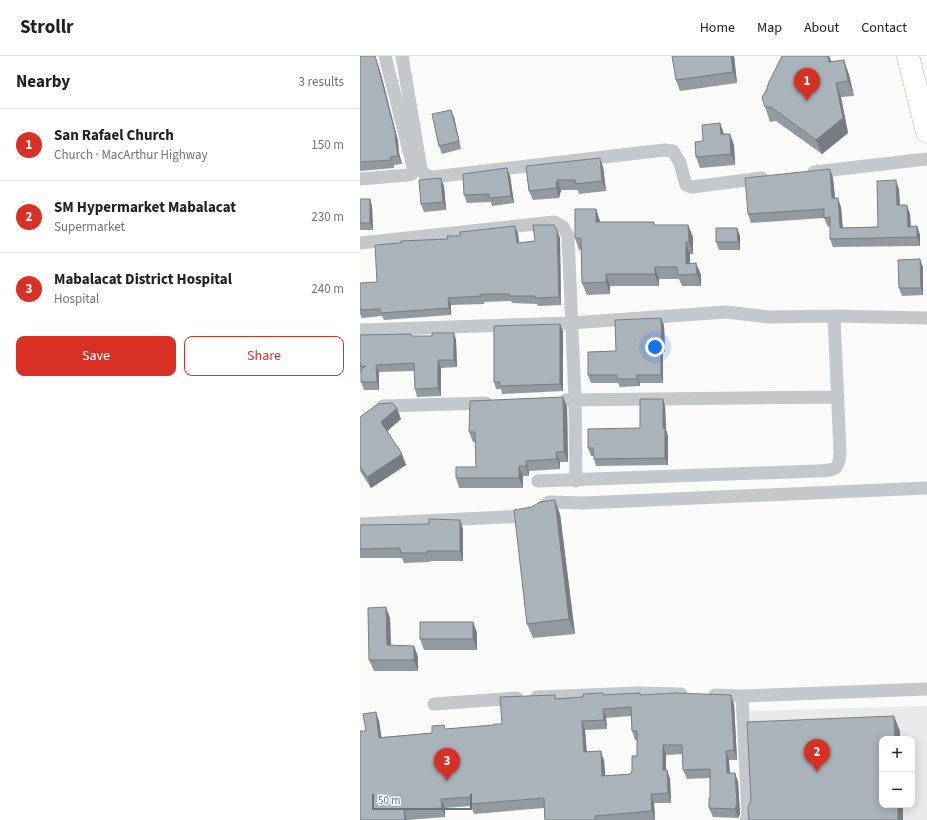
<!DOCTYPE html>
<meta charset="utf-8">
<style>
:root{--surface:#fff;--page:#f2f2f2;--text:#202124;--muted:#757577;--line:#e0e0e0;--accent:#d93025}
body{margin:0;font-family:"Source Sans 3",sans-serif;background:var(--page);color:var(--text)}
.controls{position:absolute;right:12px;bottom:12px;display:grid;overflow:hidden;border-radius:8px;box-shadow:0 2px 10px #0003}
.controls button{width:36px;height:36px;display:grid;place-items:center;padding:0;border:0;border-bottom:1px solid var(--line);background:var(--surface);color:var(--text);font:20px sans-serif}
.scale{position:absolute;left:12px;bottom:10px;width:100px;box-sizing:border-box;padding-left:4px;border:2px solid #657683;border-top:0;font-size:11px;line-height:14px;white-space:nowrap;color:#657683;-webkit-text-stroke:3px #fff;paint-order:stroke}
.you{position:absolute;left:295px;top:291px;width:14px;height:14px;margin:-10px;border:3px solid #fff;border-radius:50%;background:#1a73e8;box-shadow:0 0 0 6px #1a73e833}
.badge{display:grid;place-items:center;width:26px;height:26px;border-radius:50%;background:var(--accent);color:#fff;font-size:13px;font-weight:700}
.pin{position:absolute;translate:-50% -33px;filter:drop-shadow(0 1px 2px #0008)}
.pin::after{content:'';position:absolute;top:21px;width:14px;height:12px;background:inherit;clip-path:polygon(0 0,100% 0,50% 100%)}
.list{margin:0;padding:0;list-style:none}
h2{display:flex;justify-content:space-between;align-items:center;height:52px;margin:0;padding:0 16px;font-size:17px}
h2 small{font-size:13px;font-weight:400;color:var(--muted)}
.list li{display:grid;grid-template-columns:26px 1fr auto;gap:12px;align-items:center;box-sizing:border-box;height:72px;padding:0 16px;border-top:1px solid var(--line)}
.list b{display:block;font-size:15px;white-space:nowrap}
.list p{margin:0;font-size:13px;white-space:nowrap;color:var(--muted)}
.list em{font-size:13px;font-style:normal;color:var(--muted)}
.actions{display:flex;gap:8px;padding:12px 16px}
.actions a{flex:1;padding:9px 0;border:1px solid var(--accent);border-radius:8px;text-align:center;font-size:14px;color:var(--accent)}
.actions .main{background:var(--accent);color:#fff}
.map{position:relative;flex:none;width:567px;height:764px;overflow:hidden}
header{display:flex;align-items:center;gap:24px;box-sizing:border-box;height:56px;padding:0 20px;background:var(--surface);border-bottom:1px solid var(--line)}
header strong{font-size:19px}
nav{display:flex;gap:22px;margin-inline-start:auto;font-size:14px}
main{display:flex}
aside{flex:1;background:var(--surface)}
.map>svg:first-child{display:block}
.built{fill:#e8e9e9;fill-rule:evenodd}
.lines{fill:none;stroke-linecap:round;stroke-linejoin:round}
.highway-casing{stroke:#b4b9bd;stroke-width:23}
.street{stroke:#c3c8cc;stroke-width:13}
.highway{stroke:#fff;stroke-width:22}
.wall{fill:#929a9f;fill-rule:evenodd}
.shaded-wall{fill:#777d82}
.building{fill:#aab3b9;stroke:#777d82;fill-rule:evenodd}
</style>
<header>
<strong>Strollr</strong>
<nav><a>Home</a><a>Map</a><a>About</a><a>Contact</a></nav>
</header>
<main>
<aside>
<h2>Nearby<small>3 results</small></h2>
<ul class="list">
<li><span class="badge">1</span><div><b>San Rafael Church</b><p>Church · MacArthur Highway</p></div><em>150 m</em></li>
<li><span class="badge">2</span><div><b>SM Hypermarket Mabalacat</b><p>Supermarket</p></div><em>230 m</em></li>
<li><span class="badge">3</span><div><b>Mabalacat District Hospital</b><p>Hospital</p></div><em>240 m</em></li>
</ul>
<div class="actions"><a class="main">Save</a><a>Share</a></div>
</aside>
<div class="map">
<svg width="567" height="764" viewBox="0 0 567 764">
<rect width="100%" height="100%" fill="#fafaf8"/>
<path class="built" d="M567 650V764H393L390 655ZM522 683H552V749H522Z"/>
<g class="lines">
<defs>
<path id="highway" d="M548 0 567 76"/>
</defs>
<use href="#highway" class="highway-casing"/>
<path class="street" d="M42 0 61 113 66 120 73 121 304 94 313 95 320 107 326 129 332 131 402 122
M454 116 567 103
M0 123 48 119 52 118 54 115 25 0
M0 187 194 166 203 171 208 180 215 343 216 425
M0 274 211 267 366 256 409 261 474 260 567 262
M206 344 478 341
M23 350 126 347
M178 425 456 415C473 414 479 416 480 397L474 260
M0 468 166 460 176 458 189 446 222 447 567 432
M355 639 382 640 567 633
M382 640 388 759 386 764
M177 641 277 637 321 638
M74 648 157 642"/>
<use href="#highway" class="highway"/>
</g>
<path class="wall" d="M0 0H15L21 18 38 85 39 97 42 108 34 109V112L0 115Z
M312 0H374L377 27 320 35 316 24Z
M422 0H469L471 6 484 4 489 19 494 40 481 41 488 77 462 98 416 65 410 66 405 51 406 35Z
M94 61 101 93 82 98 79 90Z
M360 67 364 78H370L374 89 375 109 340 112 336 101 343 85Z
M166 110 243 111 246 135 219 138 218 134H201L199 142 173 144 169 135Z
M470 113 473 122 475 142 481 151 483 172 518 171 539 133 540 149 550 158 551 171 557 170 560 179V190L473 191 470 183V170L468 171 464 162 391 167 388 158Z
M150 120 154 147 132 150 131 146 107 147 104 139Z
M84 130 86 154 64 156 61 148Z
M0 143H10L12 150 13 174H0Z
M236 153 240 166 296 169H328L333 181V198H330V207H336L341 219V230H322L319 223H299V230H250V238L227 239 222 227 221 194H219L215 182Z
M155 170 158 178 159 187 175 185 197 174 200 182 201 249 178 250 177 248 152 247 151 245 124 246V248L91 249V259L24 264 22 260 2 262 0 258V227L17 226 41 187 88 183 100 180Z
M377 172 380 180V194H359L356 186Z
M563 211V239L542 240 539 232Z
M304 269 305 296H303V327H280V330L260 331 258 327H231L228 319 256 295Z
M203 275V335L142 338 141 333H136L134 326Z
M94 277 96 284 97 311 81 312V340L57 341 55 333 54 315 19 316V334H4L1 326V316H0V279L51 278 52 280H72Z
M203 341 207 351 208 406H200V413L169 415V420H163V432H99L96 422 116 411 115 386H113L109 376Z
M305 350 306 374 308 380V409L236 410 234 403V400H231L228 392 280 372Z
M0 361 41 363 27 375 42 398 46 409 11 432 0 415Z
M172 451 200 458 215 578 173 582 167 568Z
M100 464 103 473V505H70V506L44 507 42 502H0V469L69 468Z
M30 562 31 589 54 590 58 601V615H14L9 604Z
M113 566 117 577V594H64L60 583Z
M243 637 244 639 280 637 281 639 374 648 377 704H369L370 717H375L378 726 380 758 378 762 353 761 349 752 350 742V722L327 723 323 714V698L306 699V714H307L310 723 311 747H294L295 764H185L184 752 114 758 111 750 85 752V761L47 764H0L6 675 19 665 21 681 72 677 86 673 134 669 142 668 195 639 196 643 223 641ZM271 660 272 675 275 684H277V700L272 716 271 718 245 720 244 704 227 696 225 674 247 673 246 662Z"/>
<path class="shaded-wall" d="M371 0H374L377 27 373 16Z
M468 0H469L471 5 474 21 469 6Z
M484 4 489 19 494 40 488 25Z
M18 10 21 18 38 85 39 97 42 108 38 100Z
M476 27 481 41 488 77 462 98 456 84Z
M91 54 94 61 101 93 99 85Z
M360 67 364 79 361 78Z
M370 78 374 89 375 109 371 98Z
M240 102 243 111 246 135 242 125Z
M147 112 150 120 154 147 151 140Z
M470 113 473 122 476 151 472 142Z
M81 122 84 130 86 154 83 146Z
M197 124 201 134 199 142 196 132Z
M536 124 539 133 540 158 537 149Z
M478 142 481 151 483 181 480 172Z
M10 143 12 150 13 174 10 167Z
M547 149 550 158 551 179 548 171Z
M236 153 240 165V178L236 166Z
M328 169 333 181V198L329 186Z
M155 170 158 178 160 195 157 187Z
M557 170 560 179V190L557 181Z
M377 172 380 180V194L378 186Z
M197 174 200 182 201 249 199 241Z
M326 186 330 198V219L326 208Z
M560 203 563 211V239L561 232Z
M336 207 341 219V230L337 218Z
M295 211 299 223V230L295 218Z
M246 218 250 230V238L246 226Z
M88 242 91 249V259L89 252Z
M301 262 304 269 305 296 302 288Z
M200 268 203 275V335L200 328Z
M94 277 96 284 97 311 94 304Z
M301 288 303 296V327L301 319Z
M78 304 81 312V340L78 332Z
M16 309 19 316V334L17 326Z
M277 319 280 327V330L277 323Z
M203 341 207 351 208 406 204 396Z
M303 343 305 350 306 374 308 380V409L305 402 303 372Z
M37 352 41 363 25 377 21 366Z
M196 396 200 406V413L197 403Z
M42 398 46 409 11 432 7 421Z
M166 405 169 415V420L166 410Z
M159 410 163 420V432L159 422Z
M195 444 200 458 215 578 209 563Z
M100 464 103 473V505L100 495Z
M26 551 30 562 31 600 27 589Z
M113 566 117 577V594L113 583Z
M54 590 58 601V615L54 604Z
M371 639 374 648 377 704 374 694Z
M243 653 246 662 247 673 244 664Z
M16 656 19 665 23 691 19 682Z
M534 660 540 675V683H535Z
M222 665 225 674 227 705 224 696Z
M303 689 306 699V723L303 714Z
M241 695 244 704 246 729 242 720Z
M366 695 369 704 370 726 367 717Z
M307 714 310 723 311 747 308 737Z
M375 717 378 726 380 758 378 762 375 753Z
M291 738 294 747 295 764 292 755Z
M81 743 85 752V761L82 752Z
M538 749H543V764H538Z
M44 754 47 764H45Z"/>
<path class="building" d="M0 0H15L18 10 35 76 36 88 38 100 30 101 31 104 0 106Z
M312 0H371L373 16 316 24Z
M422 0H468L469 6 484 4 488 25 476 27 483 62 456 84 411 51H405L402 41 406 35 409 26Z
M91 54 99 85 79 90 72 58Z
M360 67 361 78H370L371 98 336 101 335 86 343 85 342 69Z
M240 102 242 125 216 128 215 124H197L196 132 169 135 166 110Z
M147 112 151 140 130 142 129 138 104 139 103 118Z
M470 113 472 142H478L480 172 518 171 517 125 536 124 537 149H547L548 171 557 170V181L470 183V161L464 162V153L388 158 385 122Z
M81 122 83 146 61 148 59 124Z
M0 143H10V167H0Z
M215 153H236V166H294V169H328L329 186H326V208L336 207 337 218 318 219 317 211H295V218H246V226L222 227 221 182H215Z
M173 169H194L197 174 199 241 175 242V240H149V238H121V240L88 242 89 252 21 257 20 253 0 254V227L17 226 15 189 41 187V185L88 183 87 180H100V176L155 170 157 187 175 185Z
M356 172H377L378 186H356Z
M560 203 561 232H539L538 204Z
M301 262 302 288H301V319H277V323H257V319H228V296L256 295 255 264Z
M200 268V328L139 330 140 326H134V270Z
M72 277H94V304H78V332L55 333 54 307 16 309 17 326H1V313L6 310 1 311V308H0V279L51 278 52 280H72Z
M203 341 204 396H196L197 403 166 405V410H159V422H96V411H116L115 376H109L110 345Z
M280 343H303V372H305V402L234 403 233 392H228V373L280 372Z
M32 347 37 352 21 366 42 398 7 421 0 410V361L18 348Z
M195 444 209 563 167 568 154 454 172 451 180 446Z
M69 463 100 464V495H67V497H41L40 492 0 493V469L69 468Z
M26 551 27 589 54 590V604H9L8 552Z
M60 566H113V583H60Z
M243 637V639L280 637V639L315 637 371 639 374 694 366 695 367 717H375L377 748 375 753 349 752V742H350V713L323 714 322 689H303V714H307L308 737 291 738 292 755 235 760V764H185L184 742 111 748 110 741 81 743 82 752 44 754 45 764H0V675H6L3 658 16 656 19 682 72 677V670L84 669 85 673 134 669V668H142L140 641 195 639V643L223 641V638ZM271 651 272 675H277V700H272V716H271V718L242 720 241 695 224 696 222 665 244 664 243 653Z
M534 660 535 683H522V749H538V764H389L388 752 391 744 387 666Z"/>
</svg>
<div class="controls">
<button>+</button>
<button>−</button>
</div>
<div class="scale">50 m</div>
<div class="you"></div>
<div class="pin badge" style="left:447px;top:45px">1</div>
<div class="pin badge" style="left:457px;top:716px">2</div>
<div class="pin badge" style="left:87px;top:725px">3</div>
</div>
</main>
